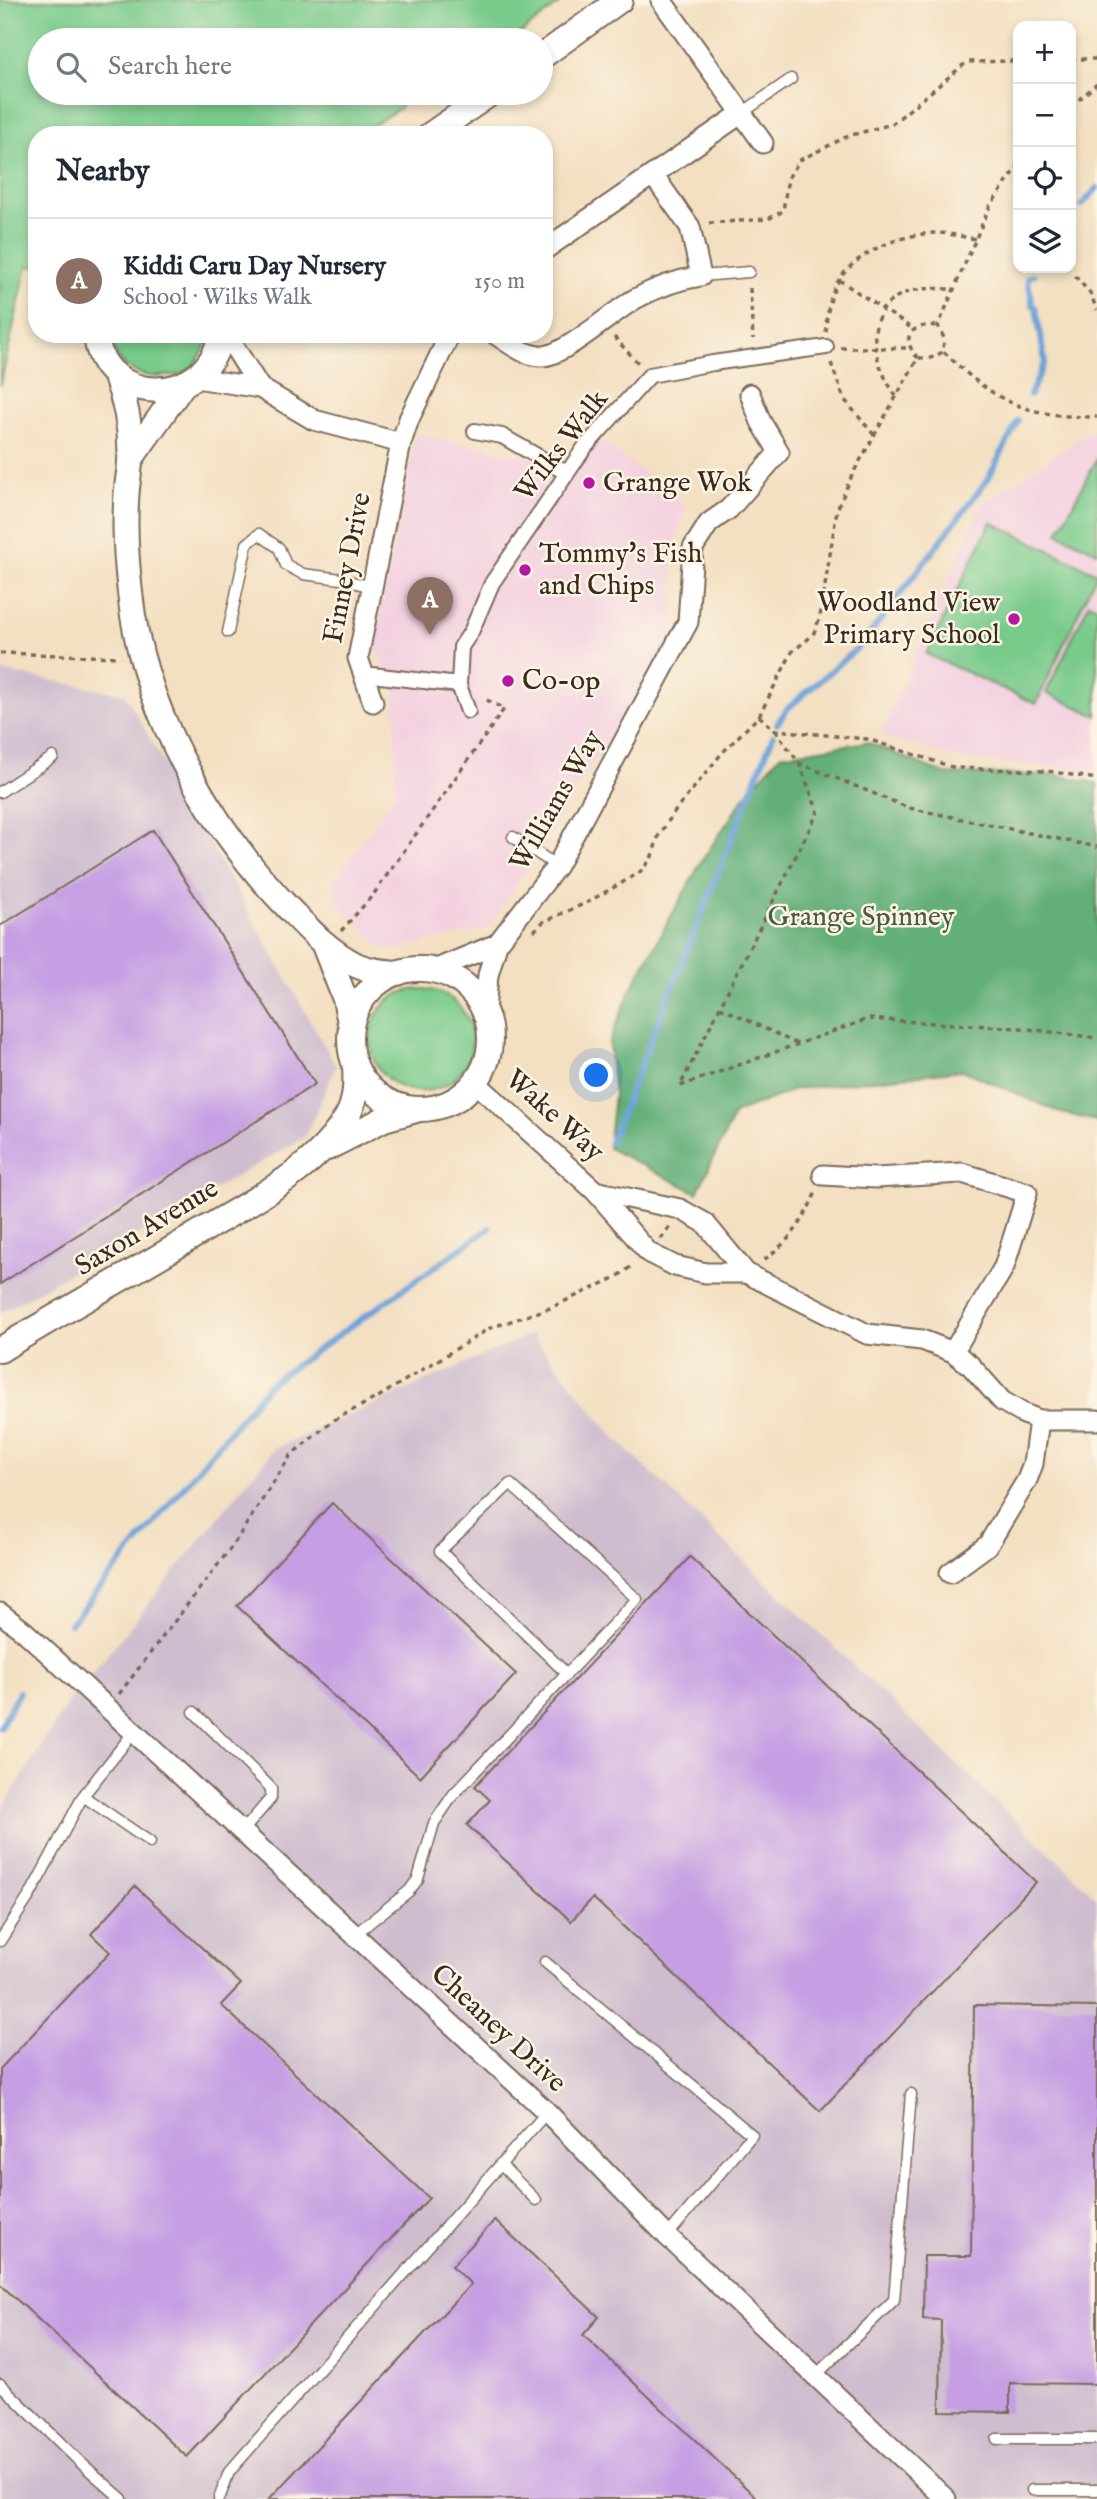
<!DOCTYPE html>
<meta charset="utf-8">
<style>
:root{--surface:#fff;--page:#f2f2f3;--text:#1f2937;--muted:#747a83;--line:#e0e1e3;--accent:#111827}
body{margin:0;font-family:"IM FELL English",serif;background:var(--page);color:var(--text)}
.controls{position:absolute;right:21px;top:21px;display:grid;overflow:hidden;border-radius:14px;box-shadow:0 4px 10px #0003}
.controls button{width:63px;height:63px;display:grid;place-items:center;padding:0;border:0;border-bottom:2px solid var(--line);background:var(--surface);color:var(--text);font:35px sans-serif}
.you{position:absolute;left:597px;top:1076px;width:24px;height:24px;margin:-18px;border:5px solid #fff;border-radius:50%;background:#1a73e8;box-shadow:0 0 0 10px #1a73e833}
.badge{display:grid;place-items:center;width:46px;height:46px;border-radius:50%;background:var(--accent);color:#fff;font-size:23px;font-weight:700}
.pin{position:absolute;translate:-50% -58px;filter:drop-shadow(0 2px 4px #0008)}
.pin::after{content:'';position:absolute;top:37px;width:24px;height:21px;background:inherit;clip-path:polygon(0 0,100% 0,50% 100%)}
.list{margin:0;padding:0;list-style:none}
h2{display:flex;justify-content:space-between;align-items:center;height:91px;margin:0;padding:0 28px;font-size:30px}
h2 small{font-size:23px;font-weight:400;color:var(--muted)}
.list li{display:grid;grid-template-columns:46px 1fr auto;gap:21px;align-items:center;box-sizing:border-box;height:126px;padding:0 28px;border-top:2px solid var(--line)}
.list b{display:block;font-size:26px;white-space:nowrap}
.list p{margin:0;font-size:23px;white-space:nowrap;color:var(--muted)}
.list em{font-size:23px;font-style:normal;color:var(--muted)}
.icon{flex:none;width:38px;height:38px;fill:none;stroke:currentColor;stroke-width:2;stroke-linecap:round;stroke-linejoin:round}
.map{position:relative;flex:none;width:1097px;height:2499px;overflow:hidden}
.search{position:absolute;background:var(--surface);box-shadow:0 4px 10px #0003;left:28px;top:28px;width:525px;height:77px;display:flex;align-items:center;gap:18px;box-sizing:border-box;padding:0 24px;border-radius:38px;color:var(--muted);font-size:26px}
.panel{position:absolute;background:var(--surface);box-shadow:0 4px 10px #0003;left:28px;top:126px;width:525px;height:217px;border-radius:28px}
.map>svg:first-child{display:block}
.built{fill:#f3cfe0}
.industrial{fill:#cfbdcf}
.green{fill:#79cb8c;stroke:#5a7a55;stroke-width:2}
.forest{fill:#62af78;stroke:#4e6c4b;stroke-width:2}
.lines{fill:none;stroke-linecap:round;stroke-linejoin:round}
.stream{stroke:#6ca1d9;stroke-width:6}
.building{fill:#c59ee3}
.service-casing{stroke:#7b6957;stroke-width:13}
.pedestrian-casing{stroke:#7b6957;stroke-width:18}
.minor-casing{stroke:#7b6957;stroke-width:23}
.tertiary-casing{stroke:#7b6957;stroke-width:28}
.path{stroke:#7b6957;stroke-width:3.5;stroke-dasharray:5 5;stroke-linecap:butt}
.service{stroke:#fff;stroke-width:10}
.pedestrian{stroke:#fff;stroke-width:14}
.minor{stroke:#fff;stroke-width:19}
.tertiary{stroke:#fff;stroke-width:24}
.poi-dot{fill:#b5179e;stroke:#fcf5e5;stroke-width:2.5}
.labels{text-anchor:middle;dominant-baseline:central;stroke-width:5;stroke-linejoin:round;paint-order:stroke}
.street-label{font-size:28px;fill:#3b2a1e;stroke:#fcf5e5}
.poi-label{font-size:28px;fill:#3b2a1e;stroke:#fcf5e5;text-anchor:start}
.park-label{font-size:28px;fill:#4e5a3f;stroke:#fcf5e5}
</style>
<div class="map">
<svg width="1097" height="2499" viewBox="0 0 1097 2499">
<rect width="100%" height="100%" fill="#fcf5e5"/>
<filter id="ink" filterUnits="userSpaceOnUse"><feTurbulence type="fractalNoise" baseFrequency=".0143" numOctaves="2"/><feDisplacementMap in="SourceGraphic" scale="14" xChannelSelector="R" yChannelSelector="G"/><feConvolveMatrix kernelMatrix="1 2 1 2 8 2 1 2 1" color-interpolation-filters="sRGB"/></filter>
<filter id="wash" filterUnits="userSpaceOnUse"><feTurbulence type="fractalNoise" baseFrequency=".00686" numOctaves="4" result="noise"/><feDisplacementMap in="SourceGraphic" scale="28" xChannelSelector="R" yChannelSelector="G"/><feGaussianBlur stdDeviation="1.57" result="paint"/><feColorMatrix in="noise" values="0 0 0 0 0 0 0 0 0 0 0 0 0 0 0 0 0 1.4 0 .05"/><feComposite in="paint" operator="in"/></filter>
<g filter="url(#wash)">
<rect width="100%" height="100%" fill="#f3dfc1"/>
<path class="built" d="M1097 428V772L954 758 881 735 982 503Z
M416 434 531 458 560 483 595 436 687 506 672 549 673 620 669 645 489 928 386 951 335 901 334 882 395 795V693L374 646Z"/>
<path class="industrial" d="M0 671 125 694 336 1066 305 1137 0 1313Z
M531 1334 613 1436 1097 1898V2499H0V1813L65 1707 274 1449Z"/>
<path class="green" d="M0 0H564L512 40H40V93H407L400 108 356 135H37V267L27 266 0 386Z
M108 334H210C205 350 197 367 181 374 177 376 169 376 164 376 137 380 112 362 108 334Z
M1097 458V552L1058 533Z
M991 522 1097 573 1036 704 926 654Z
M1089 603 1097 607V716L1046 693Z
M370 1040a51 51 0 1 1 102 0a51 51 0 1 1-102 0Z"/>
<path class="forest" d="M867 742 945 774 1056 775 1097 783V1121L1061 1113 962 1070 796 1089 735 1113 697 1193 608 1148 614 1095 609 1043 631 989 701 862 745 796 780 755Z"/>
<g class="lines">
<path class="stream" d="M1082 205 1097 188
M1030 395 1045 362 1036 308 1032 304C1033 294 1027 287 1028 277L1034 275
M777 724 787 709 862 644 988 479 1018 421
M610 1142 773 736
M70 1624 269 1384 490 1228
M0 1727 19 1692"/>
</g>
<g id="blocks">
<path class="building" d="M153 830 315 1084 0 1284V926Z
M332 1503 516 1674 420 1777 237 1606Z
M690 1557 1036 1882 820 2111 593 1898 571 1921 467 1825 490 1800 475 1786Z
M135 1886 241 1984 221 2005 429 2198 187 2457 0 2284V2069L110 1952 91 1934Z
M974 2005 1097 2007V2384L1010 2383V2412L940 2411 941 2320 923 2319 924 2256H971Z
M495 2220 599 2317 583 2335 758 2499H269L471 2284 452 2266Z"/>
</g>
</g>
<g filter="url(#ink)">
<use href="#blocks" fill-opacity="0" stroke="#7b6957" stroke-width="2"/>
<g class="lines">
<defs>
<path id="service" d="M742 113 791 79
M701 276 749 272
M228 632 247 544 259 534 279 548 286 565 303 574 341 579 372 587
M0 792 53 757
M513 837 557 866
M194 1712 271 1788V1798L242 1832
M83 1796 150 1842
M354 1935 409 1891 418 1879 434 1823 453 1795 637 1599 510 1484 440 1551 567 1674
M0 1941 30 1895 83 1796 133 1733
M545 1962 752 2135 667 2236
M500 2164 536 2200
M816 2375 894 2300 911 2094
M0 2384 80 2462 122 2499
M997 2439H1097
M1032 2490H1097
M219 2499 229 2472 547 2112"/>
<path id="pedestrian" d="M475 431 502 436 567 473
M363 674 459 685
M468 711 459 685 461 647 471 632 492 583 585 447 650 375 713 363 826 347"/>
<path id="minor" d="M661 0 763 143
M544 250 742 113
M226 334 260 388
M495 334C509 343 526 357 543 356 565 355 614 311 635 299 657 287 677 280 701 276L690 227 653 175
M196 378 260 388 314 420 401 443
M373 702 358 658 401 443 409 419 450 334
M434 970 497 944
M485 1012 488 975 497 944 557 866 688 622 693 548 709 523 729 509 779 452 761 422 750 394
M475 1082 595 1191
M823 1175 876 1178 962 1173 1027 1193 1004 1267 953 1352
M595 1191 680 1209 705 1223 746 1273H706L675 1266 649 1253Z
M746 1273 867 1334 922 1340 953 1352 970 1365 1002 1401 1022 1413 1039 1420H1097
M950 1573 988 1545 1027 1480 1033 1464 1039 1420
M0 1613 25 1632 547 2112 667 2236 946 2499"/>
<path id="tertiary" d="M541 57 620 0
M430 135 491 93
M96 334C101 406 207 410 221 334
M115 374C126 402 132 432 130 462 129 476 126 490 126 504 124 541 128 580 133 616 151 725 215 833 291 911 311 932 330 952 356 965 369 971 384 972 398 973
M130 460 182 386
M324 945 345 999 351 1027
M350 1039a70 70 0 1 1 140 0a70 70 0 1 1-140 0Z
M327 1148 384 1119 416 1110
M0 1350C68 1308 138 1270 207 1228 257 1198 316 1169 347 1117 356 1101 356 1083 355 1065"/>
</defs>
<use href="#service" class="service-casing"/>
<use href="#pedestrian" class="pedestrian-casing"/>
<use href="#minor" class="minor-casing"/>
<use href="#tertiary" class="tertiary-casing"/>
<path class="path" d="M1071 59H1097
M1071 106 1097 84
M709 223 768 219 783 211 788 178 800 160 848 136 892 124 967 62 1018 61
M1075 276 1090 293 1097 310
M839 280 913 329
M750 288 753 339
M826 332C826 316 830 294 839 280 858 251 900 235 933 233 946 232 962 237 976 239
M614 337 640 365
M841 348H909
M944 352C995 402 1025 417 1097 417
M918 358C898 336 913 323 938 326
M831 363 844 399 874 435
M896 396C855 336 873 278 954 290
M0 653 120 657
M759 716 775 730 867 739 955 768 1047 771 1097 779
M775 730 799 763 909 808 1097 847
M799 763 818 812 680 1086 868 1019 1020 1028 1097 1038
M341 931 373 895 504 709 483 698
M534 931 543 922 588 902 639 873 651 859 659 835 676 810 722 753 759 716 792 652 813 635 820 617 837 510 852 475 918 358H931L943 352 944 338 938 326 990 206 1018 167
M720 1007 797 1044
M661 1239 671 1225
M764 1260C792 1239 802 1223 816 1192
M119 1694 233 1545 291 1455 332 1421 378 1397 490 1328 550 1308 617 1277 633 1265"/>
<use href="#service" class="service"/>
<use href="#pedestrian" class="pedestrian"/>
<use href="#minor" class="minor"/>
<use href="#tertiary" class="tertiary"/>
</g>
</g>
<g class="poi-dot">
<circle cx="589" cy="483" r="7"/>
<circle cx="525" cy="570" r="7"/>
<circle cx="1014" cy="619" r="7"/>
<circle cx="508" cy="681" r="7"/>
</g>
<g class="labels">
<g class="street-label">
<text transform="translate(562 446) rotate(-52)">Wilks Walk</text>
<text transform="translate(348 568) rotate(-79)">Finney Drive</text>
<text transform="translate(557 801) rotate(-60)">Williams Way</text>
<text transform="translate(554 1116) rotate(42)">Wake Way</text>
<text transform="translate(147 1228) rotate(-31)">Saxon Avenue</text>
<text transform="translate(498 2029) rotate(43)">Cheaney Drive</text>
</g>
<g class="poi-label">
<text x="603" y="483">Grange Wok</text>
<text x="539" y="554">Tommy's Fish<tspan x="539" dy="32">and Chips</tspan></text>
<text x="1000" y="603" text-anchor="end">Woodland View<tspan x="1000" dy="32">Primary School</tspan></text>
<text x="522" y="681">Co-op</text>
</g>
<g class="park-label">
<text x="861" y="917">Grange Spinney</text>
</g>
</g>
</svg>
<div class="controls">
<button>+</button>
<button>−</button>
<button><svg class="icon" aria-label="locate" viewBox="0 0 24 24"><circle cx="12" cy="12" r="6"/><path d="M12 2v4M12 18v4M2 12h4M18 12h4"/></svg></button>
<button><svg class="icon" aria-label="layers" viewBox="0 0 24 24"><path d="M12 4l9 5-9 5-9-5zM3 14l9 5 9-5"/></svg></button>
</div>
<div class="you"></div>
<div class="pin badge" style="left:430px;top:635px;background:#8d6e63">A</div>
<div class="search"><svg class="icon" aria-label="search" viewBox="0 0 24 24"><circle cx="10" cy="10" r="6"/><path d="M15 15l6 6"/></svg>Search here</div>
<section class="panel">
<h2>Nearby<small></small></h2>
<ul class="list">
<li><span class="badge" style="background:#8d6e63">A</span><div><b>Kiddi Caru Day Nursery</b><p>School · Wilks Walk</p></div><em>150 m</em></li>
</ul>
</section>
</div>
